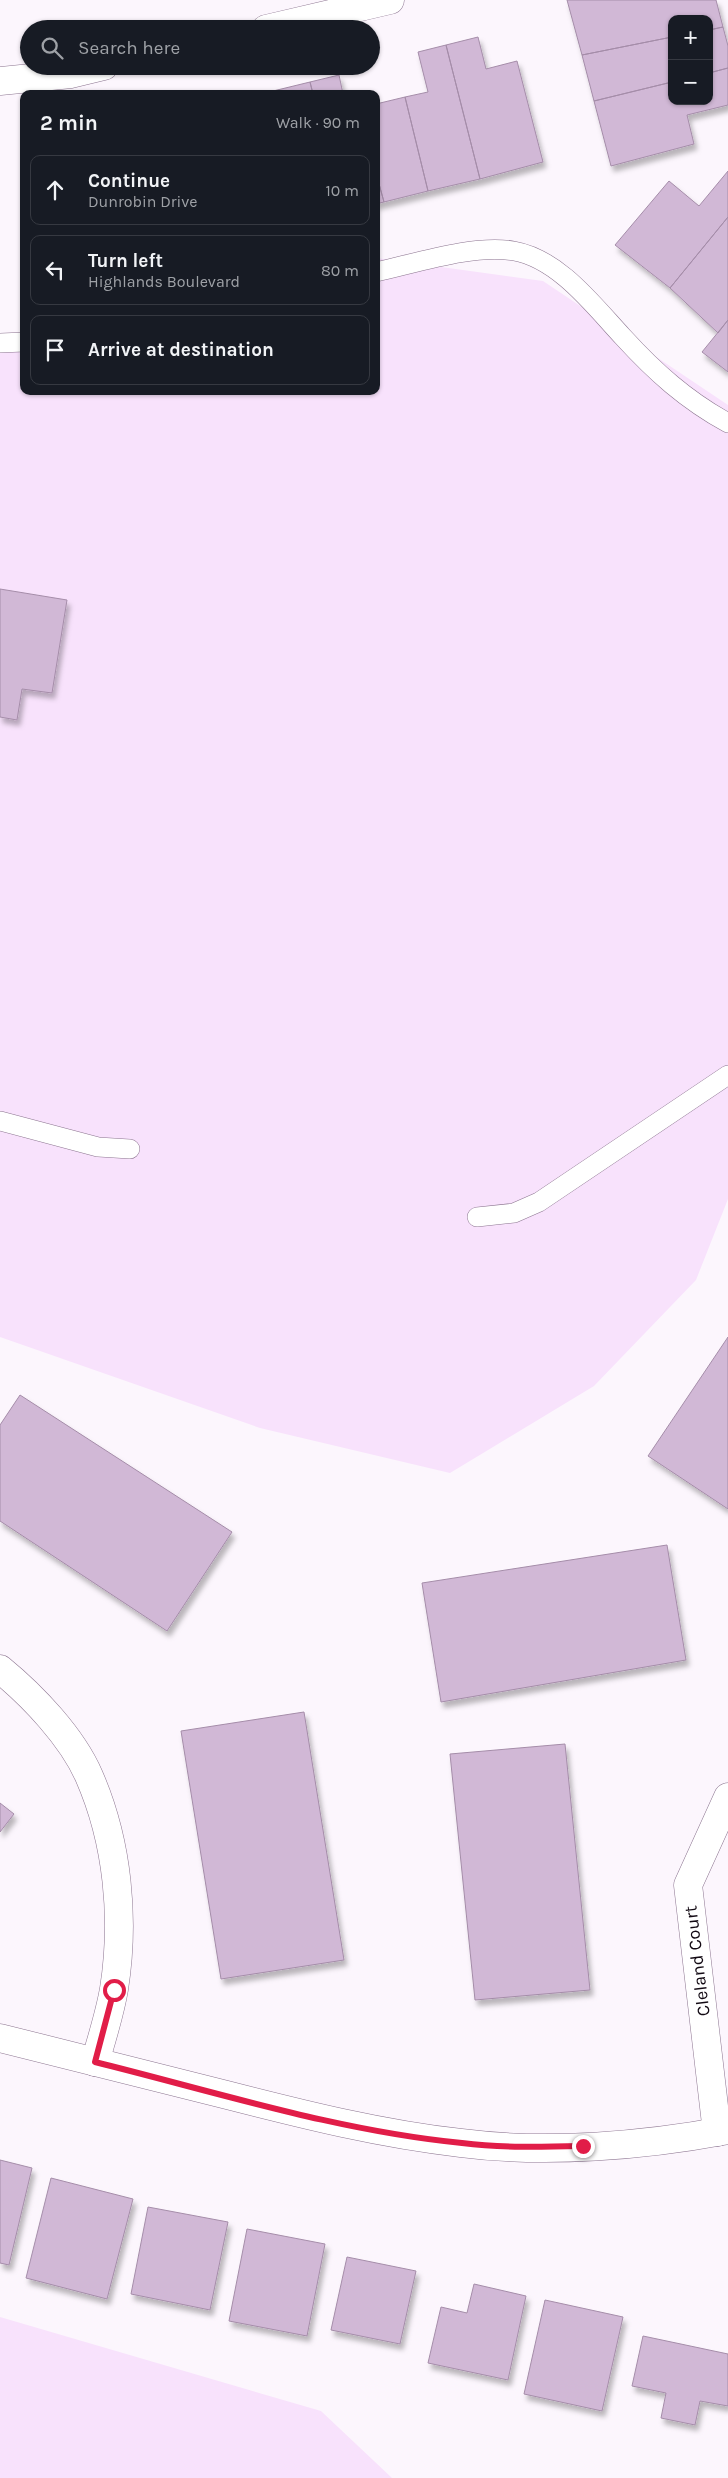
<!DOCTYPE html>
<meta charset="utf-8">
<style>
:root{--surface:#171b24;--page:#242831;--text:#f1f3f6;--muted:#9ea1a6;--line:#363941}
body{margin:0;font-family:Karla,sans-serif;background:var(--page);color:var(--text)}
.controls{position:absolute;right:15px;top:15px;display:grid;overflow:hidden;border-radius:10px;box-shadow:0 1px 4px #0004}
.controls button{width:45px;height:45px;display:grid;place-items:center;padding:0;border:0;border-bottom:1px solid var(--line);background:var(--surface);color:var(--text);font:25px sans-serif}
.stop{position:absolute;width:15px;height:15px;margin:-11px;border:4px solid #e11d48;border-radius:50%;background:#fff}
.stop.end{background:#e11d48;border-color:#fff;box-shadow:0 1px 5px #0008}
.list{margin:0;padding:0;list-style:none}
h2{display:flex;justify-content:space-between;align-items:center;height:65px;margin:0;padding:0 20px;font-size:21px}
h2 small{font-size:16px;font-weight:400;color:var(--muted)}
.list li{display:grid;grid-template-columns:32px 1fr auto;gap:15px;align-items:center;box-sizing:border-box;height:70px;margin:0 10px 10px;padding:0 10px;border:1px solid var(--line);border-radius:10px}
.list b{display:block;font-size:19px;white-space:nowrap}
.list p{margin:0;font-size:16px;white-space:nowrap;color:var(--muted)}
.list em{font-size:16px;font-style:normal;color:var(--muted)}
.icon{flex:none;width:28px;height:28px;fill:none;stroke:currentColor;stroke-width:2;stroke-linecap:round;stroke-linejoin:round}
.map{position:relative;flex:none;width:728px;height:2478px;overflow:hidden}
.search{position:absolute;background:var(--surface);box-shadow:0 1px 4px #0004;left:20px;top:20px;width:360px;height:55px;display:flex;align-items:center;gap:12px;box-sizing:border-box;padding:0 18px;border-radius:28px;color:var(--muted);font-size:19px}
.panel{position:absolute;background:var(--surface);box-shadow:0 1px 4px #0004;left:20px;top:90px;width:360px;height:305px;border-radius:10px}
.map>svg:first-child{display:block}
.green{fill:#f8e2fc}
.building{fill:#d1b8d6;stroke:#a58da9;filter:url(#shadow)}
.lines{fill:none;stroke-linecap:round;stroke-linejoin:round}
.service-casing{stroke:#8c7590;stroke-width:20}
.minor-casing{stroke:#8c7590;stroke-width:29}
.tertiary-casing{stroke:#8c7590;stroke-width:29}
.service{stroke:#fff;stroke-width:19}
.minor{stroke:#fff;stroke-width:28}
.tertiary{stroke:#fff;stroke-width:28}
.route{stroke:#e11d48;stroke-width:6}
.labels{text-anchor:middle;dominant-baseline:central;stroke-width:4;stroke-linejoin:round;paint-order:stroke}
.street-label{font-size:18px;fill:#120913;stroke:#fff}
</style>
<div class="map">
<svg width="728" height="2478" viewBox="0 0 728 2478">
<defs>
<filter id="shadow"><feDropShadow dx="3" dy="5.5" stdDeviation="2.5" flood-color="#0004"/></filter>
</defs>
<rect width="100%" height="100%" fill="#fcf6fd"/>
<path class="green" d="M376 258 543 281 728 405V1199L696 1280 594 1386 450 1473 260 1428 0 1337V337L24 340V391H376Z
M0 2317 321 2411 392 2478H0Z"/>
<path class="building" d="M567 0H716L723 27 709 30V19H672V37L582 55Z
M723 27 728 46V68L709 73V30Z
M478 37 486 69 517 61 543 162 480 179 446 45Z
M672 37V82L594 101 582 55Z
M446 45 480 179 428 191 405 97 428 92 418 52Z
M728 68V105L687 115 694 144 611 166 594 101 672 82V101H709V73Z
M339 75 343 94H313L310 82Z
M310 82 313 94H269V92Z
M405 97 428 191 384 202 376 173V104Z
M728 171V217L670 288 615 245 669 181 699 206Z
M376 173 384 202 376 204Z
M728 217V320L718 333 670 288Z
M728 320V372L702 352Z
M0 589 67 600 52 693 22 689 17 720 0 717Z
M728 1337V1509L648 1456Z
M20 1395 232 1532 167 1631 0 1521V1425Z
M667 1545 686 1660 441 1702 422 1583Z
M304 1712 344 1960 221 1979 181 1731Z
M565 1744 590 1990 475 2000 450 1754Z
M0 1803 14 1814 0 1832Z
M0 2160 32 2168 9 2265 0 2263Z
M51 2178 133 2199 107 2299 26 2278Z
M148 2207 228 2222 210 2310 131 2294Z
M247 2229 325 2244 307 2336 229 2321Z
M347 2257 416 2271 400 2344 331 2330Z
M474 2284 526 2296 508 2380 428 2363 441 2307 467 2313Z
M545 2300 623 2317 602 2411 524 2394Z
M643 2336 728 2354V2406L700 2401 695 2425 661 2418 666 2393 632 2386Z"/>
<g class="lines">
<defs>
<path id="service" d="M376 272C417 263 473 244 514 251 559 259 594 306 623 337 655 372 686 400 728 423
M0 343 24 342
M0 1121 98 1147 130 1149
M477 1217 514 1213 539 1202 728 1075"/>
<path id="minor" d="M266 29 390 0
M0 81 71 74 104 66
M0 1669C33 1696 72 1737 89 1776 118 1842 125 1919 114 1989 110 2013 102 2038 95 2062
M717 2132 688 1885 728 1797"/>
<path id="tertiary" d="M0 2038C76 2057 152 2076 227 2095 305 2115 381 2134 461 2143 546 2154 643 2146 728 2130"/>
</defs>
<use href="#service" class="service-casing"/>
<use href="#minor" class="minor-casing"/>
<use href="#tertiary" class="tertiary-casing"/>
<use href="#service" class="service"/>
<use href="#minor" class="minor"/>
<use href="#tertiary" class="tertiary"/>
</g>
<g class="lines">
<path class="route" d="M114 1990 95 2062C216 2092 338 2131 462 2143 502 2148 542 2147 583 2146"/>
</g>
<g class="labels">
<g class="street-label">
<text transform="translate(697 1961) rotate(-97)">Cleland Court</text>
</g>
</g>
</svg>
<div class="controls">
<button>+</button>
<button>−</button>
</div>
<div class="stop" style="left:114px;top:1990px"></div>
<div class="stop end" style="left:583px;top:2146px"></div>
<div class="search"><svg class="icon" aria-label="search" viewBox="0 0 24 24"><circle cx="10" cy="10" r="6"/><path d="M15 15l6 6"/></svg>Search here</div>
<section class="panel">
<h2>2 min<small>Walk · 90 m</small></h2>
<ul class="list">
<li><svg class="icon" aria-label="ahead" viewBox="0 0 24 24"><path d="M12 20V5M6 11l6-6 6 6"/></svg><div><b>Continue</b><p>Dunrobin Drive</p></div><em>10 m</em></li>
<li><svg class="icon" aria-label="left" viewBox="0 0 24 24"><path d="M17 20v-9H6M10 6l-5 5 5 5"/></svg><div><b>Turn left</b><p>Highlands Boulevard</p></div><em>80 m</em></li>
<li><svg class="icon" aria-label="arrive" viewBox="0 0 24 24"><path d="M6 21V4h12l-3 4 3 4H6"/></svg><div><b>Arrive at destination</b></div></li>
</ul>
</section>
</div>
